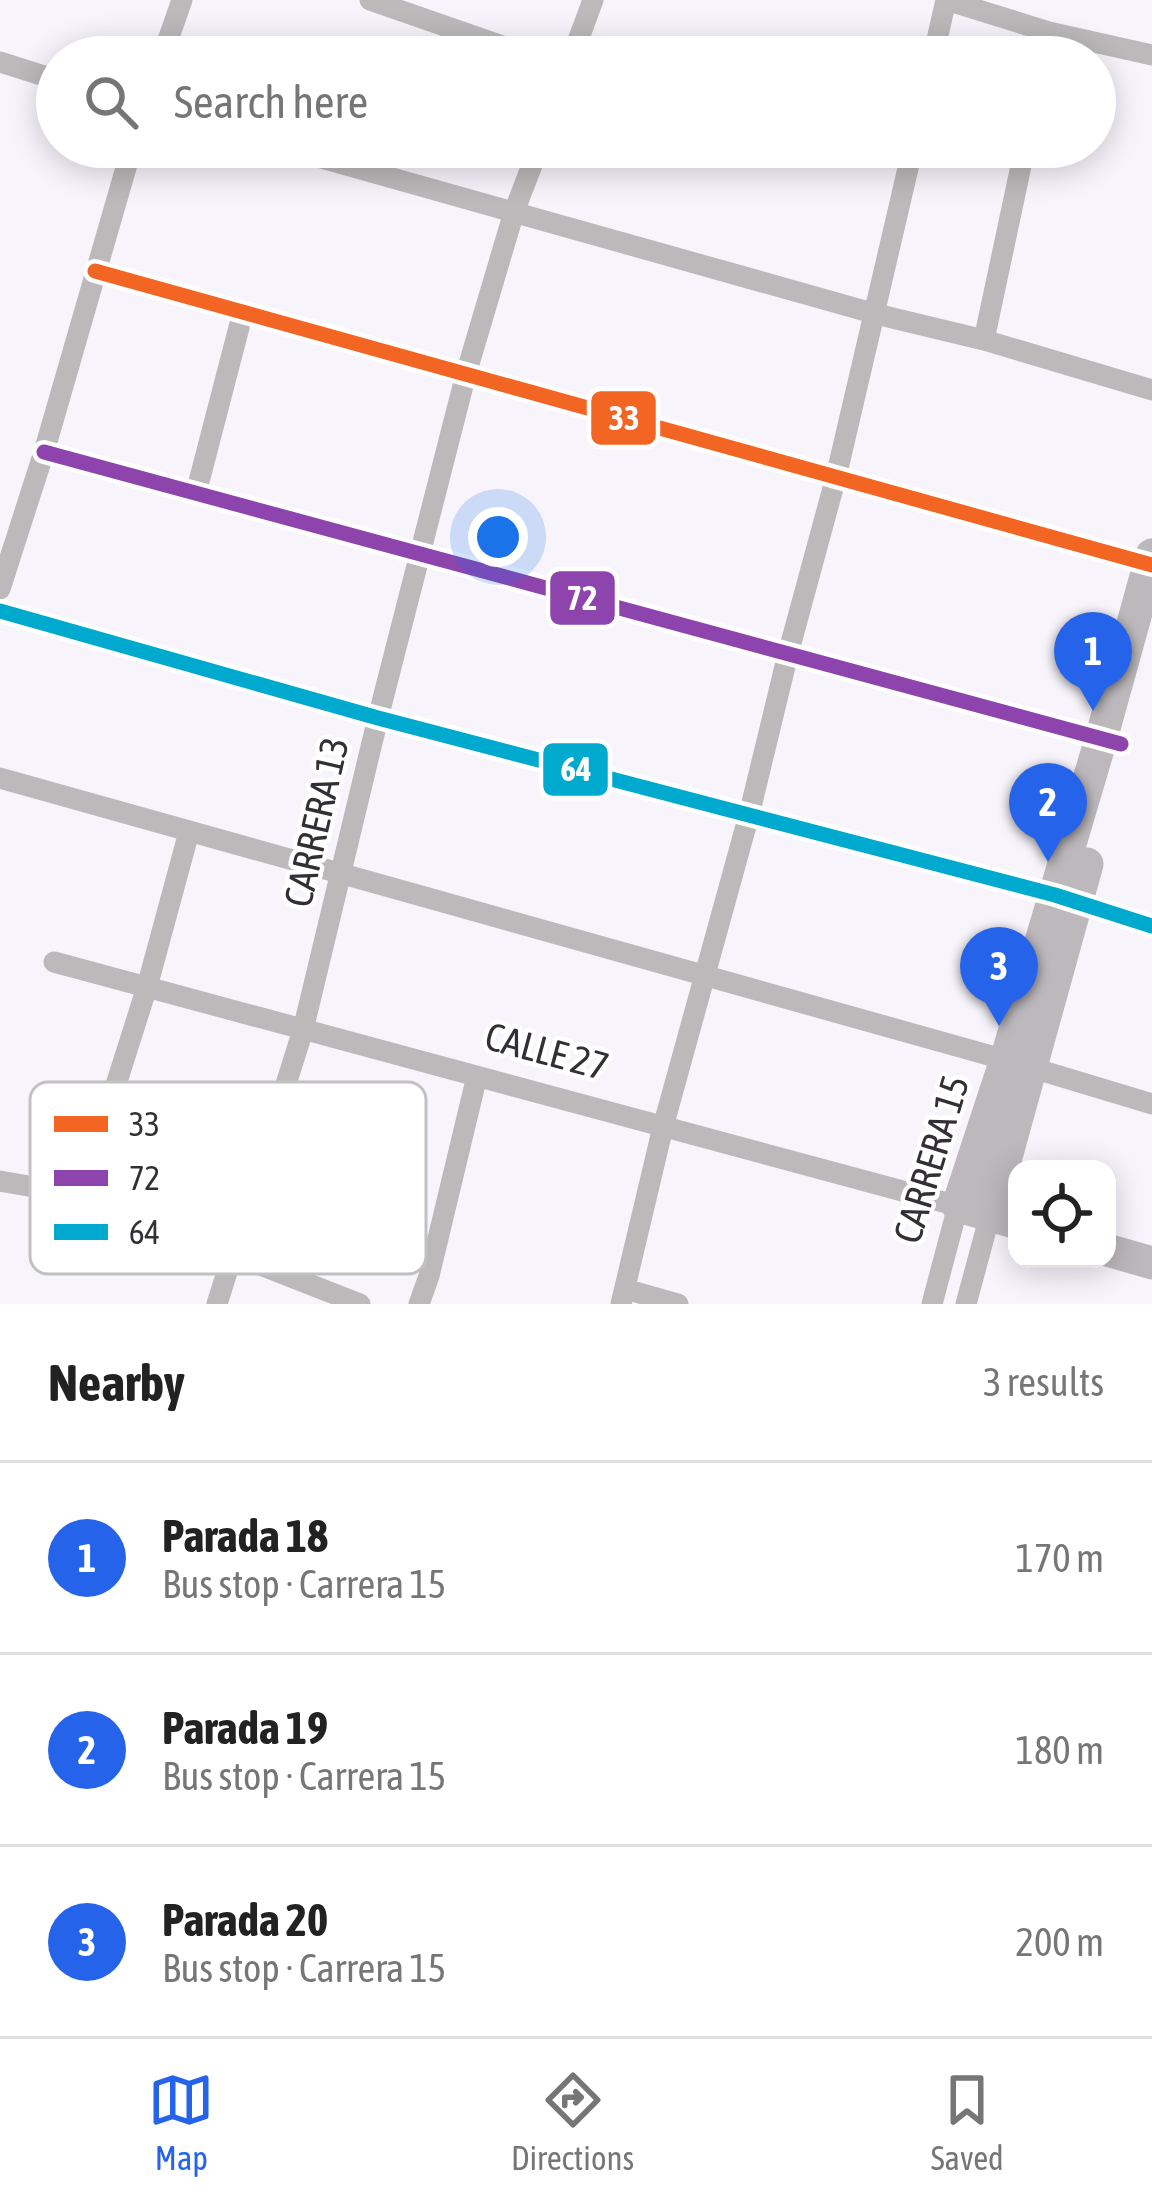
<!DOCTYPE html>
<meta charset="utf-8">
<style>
:root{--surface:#fff;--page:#f2f2f2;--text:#222;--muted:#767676;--line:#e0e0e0;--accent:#2563eb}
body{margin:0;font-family:"Asap Condensed",sans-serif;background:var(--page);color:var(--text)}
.controls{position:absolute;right:36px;bottom:36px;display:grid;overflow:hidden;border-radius:24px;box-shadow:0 6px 30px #0003}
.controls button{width:108px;height:108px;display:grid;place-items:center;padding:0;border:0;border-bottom:3px solid var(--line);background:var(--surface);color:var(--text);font:60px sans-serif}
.you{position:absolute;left:498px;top:537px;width:42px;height:42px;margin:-30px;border:9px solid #fff;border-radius:50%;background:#1a73e8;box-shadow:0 0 0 18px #1a73e833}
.badge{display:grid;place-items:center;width:78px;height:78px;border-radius:50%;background:var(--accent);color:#fff;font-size:39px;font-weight:700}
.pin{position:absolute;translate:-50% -99px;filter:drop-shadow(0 3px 6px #0008)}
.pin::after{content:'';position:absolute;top:63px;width:42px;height:36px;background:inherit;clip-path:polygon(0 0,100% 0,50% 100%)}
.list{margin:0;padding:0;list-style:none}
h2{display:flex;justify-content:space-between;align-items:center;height:156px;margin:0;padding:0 48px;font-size:51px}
h2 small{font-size:39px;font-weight:400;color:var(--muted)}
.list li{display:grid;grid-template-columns:78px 1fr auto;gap:36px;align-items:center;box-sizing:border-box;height:192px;padding:0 48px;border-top:3px solid var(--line)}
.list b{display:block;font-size:45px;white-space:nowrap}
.list p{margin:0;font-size:39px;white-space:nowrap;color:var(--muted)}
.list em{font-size:39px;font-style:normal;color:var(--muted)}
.icon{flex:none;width:66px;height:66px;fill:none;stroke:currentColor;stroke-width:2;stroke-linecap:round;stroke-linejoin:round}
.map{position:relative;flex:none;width:1152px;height:1304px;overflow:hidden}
.search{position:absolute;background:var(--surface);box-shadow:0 6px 30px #0003;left:36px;right:36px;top:36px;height:132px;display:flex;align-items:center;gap:30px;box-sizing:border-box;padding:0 42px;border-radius:66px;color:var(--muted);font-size:45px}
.sheet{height:732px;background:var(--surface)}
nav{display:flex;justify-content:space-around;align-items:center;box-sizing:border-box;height:168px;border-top:3px solid var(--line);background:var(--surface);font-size:33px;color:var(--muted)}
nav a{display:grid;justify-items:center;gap:6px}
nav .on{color:var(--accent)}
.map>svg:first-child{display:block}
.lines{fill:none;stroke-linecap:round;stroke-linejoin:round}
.street{stroke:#bcb9bb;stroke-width:21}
.secondary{stroke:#bcb8bc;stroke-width:33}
.bus-1-casing{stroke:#fff;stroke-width:24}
.bus-2-casing{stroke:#fff;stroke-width:24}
.bus-3-casing{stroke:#fff;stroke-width:24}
.bus-1{stroke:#f26522;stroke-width:15}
.bus-2{stroke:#8e44ad;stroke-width:15}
.bus-3{stroke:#00a9ce;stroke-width:15}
.labels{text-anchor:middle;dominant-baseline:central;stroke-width:9;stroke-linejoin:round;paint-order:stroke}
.street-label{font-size:39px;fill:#322f35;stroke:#fff}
.key{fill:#fff;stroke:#c2c1c2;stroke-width:3}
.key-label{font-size:33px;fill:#322f35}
.line-badge{stroke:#fff;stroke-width:4.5}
.badge-label{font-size:33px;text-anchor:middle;font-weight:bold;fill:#fff}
</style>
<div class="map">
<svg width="1152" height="1304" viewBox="0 0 1152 1304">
<rect width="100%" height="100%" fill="#f8f4fc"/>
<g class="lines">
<path class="street" d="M370 0 534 57
M946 0 1049 32 1152 55
M162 57 182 0
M572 57 593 0
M933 57 946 0
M1044 57 1049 32
M0 62 57 80
M282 147 876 314 984 340 1152 390
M95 271 1152 565
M984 340 1025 147
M44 452 1121 744
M196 493 243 312
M0 589 44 452 132 147
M0 611 378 718 1055 895 1152 926
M0 778 1006 1060 1152 1104
M54 962 958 1206 932 1304
M0 1181 81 1195 360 1304
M81 1195 147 987 189 832
M625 1289 678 1304
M217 1304 303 1030 378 718 466 374 514 212 539 147
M419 1304 429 1276 477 1076
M621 1304 663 1127 749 815 788 654 836 477 913 147
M966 1304 990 1215"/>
<path class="secondary" d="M990 1215 1087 864
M1017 1223 958 1206 1006 1060 1101 739 1152 555
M1107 1250 1152 1263"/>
<defs>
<path id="bus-1" d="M95 271 1152 565"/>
<path id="bus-2" d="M44 452 1121 744"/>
<path id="bus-3" d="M0 611 378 718 1055 895 1152 926"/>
</defs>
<use href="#bus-1" class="bus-1-casing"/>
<use href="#bus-2" class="bus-2-casing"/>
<use href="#bus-3" class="bus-3-casing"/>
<use href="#bus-1" class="bus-1"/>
<use href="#bus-2" class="bus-2"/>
<use href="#bus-3" class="bus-3"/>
</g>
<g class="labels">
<g class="street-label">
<text transform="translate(316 822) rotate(-77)">CARRERA 13</text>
<text transform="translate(547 1051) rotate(15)">CALLE 27</text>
<text transform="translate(931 1159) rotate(-73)">CARRERA 15</text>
</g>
</g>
<rect x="30" y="1082" width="396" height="192" rx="18" class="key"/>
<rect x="54" y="1116" width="54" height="16" fill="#f26522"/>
<rect x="54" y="1170" width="54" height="16" fill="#8e44ad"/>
<rect x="54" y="1224" width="54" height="16" fill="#00a9ce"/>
<g class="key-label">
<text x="129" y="1136">33</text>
<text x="129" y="1190">72</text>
<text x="129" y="1244">64</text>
</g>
<g class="line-badge">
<rect x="589" y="389" width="69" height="58" rx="12" fill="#f26522"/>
<rect x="548" y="569" width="69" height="58" rx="12" fill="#8e44ad"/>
<rect x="541" y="741" width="69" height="57" rx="12" fill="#00a9ce"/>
</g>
<g class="badge-label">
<text x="624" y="430">33</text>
<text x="582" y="610">72</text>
<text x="576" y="781">64</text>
</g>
</svg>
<div class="controls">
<button><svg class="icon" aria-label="locate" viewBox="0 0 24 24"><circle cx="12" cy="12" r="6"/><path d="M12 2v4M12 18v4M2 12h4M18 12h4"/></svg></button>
</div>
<div class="you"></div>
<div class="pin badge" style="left:1093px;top:711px">1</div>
<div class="pin badge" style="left:1048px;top:862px">2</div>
<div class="pin badge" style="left:999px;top:1026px">3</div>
<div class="search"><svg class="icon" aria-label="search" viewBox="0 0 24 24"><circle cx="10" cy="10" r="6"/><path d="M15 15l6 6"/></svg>Search here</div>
</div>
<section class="sheet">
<h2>Nearby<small>3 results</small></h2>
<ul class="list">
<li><span class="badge">1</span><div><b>Parada 18</b><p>Bus stop · Carrera 15</p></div><em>170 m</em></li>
<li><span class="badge">2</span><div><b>Parada 19</b><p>Bus stop · Carrera 15</p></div><em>180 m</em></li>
<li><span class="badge">3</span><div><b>Parada 20</b><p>Bus stop · Carrera 15</p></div><em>200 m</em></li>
</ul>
</section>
<nav>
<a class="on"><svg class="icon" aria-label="map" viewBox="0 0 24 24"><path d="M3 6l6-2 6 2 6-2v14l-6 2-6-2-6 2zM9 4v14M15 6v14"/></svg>Map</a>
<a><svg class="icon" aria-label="directions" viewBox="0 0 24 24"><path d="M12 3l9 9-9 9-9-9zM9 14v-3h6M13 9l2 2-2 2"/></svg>Directions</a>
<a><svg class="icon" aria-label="saved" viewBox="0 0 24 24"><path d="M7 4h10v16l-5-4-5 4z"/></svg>Saved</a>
</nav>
